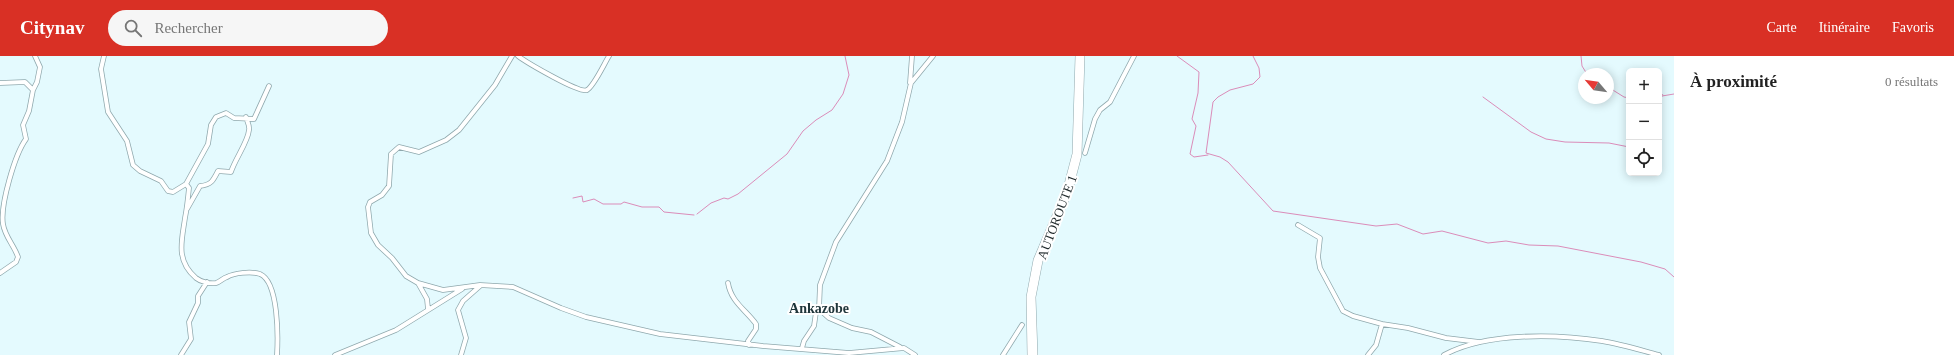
<!DOCTYPE html>
<html lang="fr">
<meta charset="utf-8">
<style>
:root{--surface:#fff;--page:#f6f6f6;--text:#222;--muted:#767676;--line:#e0e0e0;--accent:#d93025}
body{margin:0;font-family:"Times New Roman",serif;background:var(--page);color:var(--text)}
.controls{position:absolute;right:12px;top:12px;display:grid;overflow:hidden;border-radius:6px;box-shadow:0 2px 10px #0003}
.controls button{width:36px;height:36px;display:grid;place-items:center;padding:0;border:0;border-bottom:1px solid var(--line);background:var(--surface);color:var(--text);font:20px sans-serif}
.compass{position:absolute;left:1578px;top:12px;width:36px;height:36px;border-radius:50%;background:var(--surface);box-shadow:0 2px 10px #0003;rotate:299deg}
.list{margin:0;padding:0;list-style:none}
h2{display:flex;justify-content:space-between;align-items:center;height:52px;margin:0;padding:0 16px;font-size:17px}
h2 small{font-size:13px;font-weight:400;color:var(--muted)}
.icon{flex:none;width:22px;height:22px;fill:none;stroke:currentColor;stroke-width:2;stroke-linecap:round;stroke-linejoin:round}
.map{position:relative;flex:none;width:1674px;height:299px;overflow:hidden}
header{display:flex;align-items:center;gap:24px;box-sizing:border-box;height:56px;padding:0 20px;background:var(--accent);color:#fff}
header strong{font-size:19px}
nav{display:flex;gap:22px;margin-inline-start:auto;font-size:14px}
.search{width:280px;height:36px;background:var(--page);display:flex;align-items:center;gap:10px;box-sizing:border-box;padding:0 14px;border-radius:22px;color:var(--muted);font-size:15px}
main{display:flex}
aside{flex:1;background:var(--surface)}
.map>svg:first-child{display:block}
.lines{fill:none;stroke-linecap:round;stroke-linejoin:round}
.stream{stroke:#db8cb9;stroke-width:1}
.minor-casing{stroke:#8fa8ad;stroke-width:5.5}
.major-casing{stroke:#8fa8ad;stroke-width:6}
.minor{stroke:#fff;stroke-width:4}
.major{stroke:#fff;stroke-width:5}
.labels{text-anchor:middle;dominant-baseline:central;stroke-width:4;stroke-linejoin:round;paint-order:stroke}
.street-label{font-size:13px;fill:#1d2729;stroke:#fff}
.neighbourhood-label{font-size:14px;font-weight:bold;fill:#20363b;stroke:#fff}
</style>
<header>
<strong>Citynav</strong>
<div class="search"><svg class="icon" aria-label="search" viewBox="0 0 24 24"><circle cx="10" cy="10" r="6"/><path d="M15 15l6 6"/></svg>Rechercher</div>
<nav><a>Carte</a><a>Itinéraire</a><a>Favoris</a></nav>
</header>
<main>
<div class="map">
<svg width="1674" height="299" viewBox="0 0 1674 299">
<rect width="100%" height="100%" fill="#e4fafe"/>
<g class="lines">
<path class="stream" d="M1177 0 1199 16 1198 37 1192 63 1196 70 1190 98 1194 101 1208 99
M1253 0 1259 12 1260 21 1253 28 1230 34 1218 41 1213 46 1206 97 1220 101 1228 106 1273 155 1376 170 1397 168 1423 178 1442 175 1488 187 1506 185 1529 189 1558 190 1641 206 1665 213 1674 221
M1581 0 1582 10 1587 18
M1608 31 1624 41 1629 42
M1659 37 1663 39
M1483 41 1531 76 1546 83 1565 86 1609 87 1629 91
M1659 46 1662 40 1674 38
M573 142 582 140 583 146 594 143 603 148H621L624 146 642 151H659L664 156 694 159
M697 158 711 147 724 142 728 143 738 138 787 98 803 75 816 64 832 54 843 38 849 19 845 0"/>
<defs>
<path id="minor" d="M104 0 101 13 108 56 127 85 133 109 140 115 161 125 168 135 173 136 186 128 189 132C188 142 187 152 185 162 182 184 175 204 196 222 201 226 210 228 216 227 220 226 223 222 227 221 234 217 251 215 260 218 279 226 278 282 277 299
M512 0 495 29 459 74 446 84 419 96 399 91 391 98 389 130 382 139 370 146 368 151 371 177 378 189 392 202 406 220 418 227 443 234 480 229 513 231 561 252 586 261 660 278 763 290 849 297 904 292 915 299
M518 0C526 6 580 38 587 34 594 30 604 8 609 0
M0 27 25 26 33 34
M910 27 912 0
M1085 97 1095 63 1100 54 1110 46 1134 0
M186 128 208 88 211 69 216 61 226 57 234 62 254 63 269 30
M187 153 200 130C211 129 213 125 218 115L231 116C235 103 248 86 249 74 250 70 247 65 246 61
M1298 169 1320 182 1318 201 1320 212 1343 255 1353 260 1382 268
M0 217 16 206 18 201C14 189 5 181 3 168 0 149 15 98 26 83L23 69 29 55 33 34 37 26 40 11 35 0
M418 227 427 243 428 253
M728 227C731 246 746 254 756 268V273L748 285 749 289
M819 253 829 262 852 272 871 276 900 291
M802 292 804 285 814 270 816 256 819 253 820 229 836 186 887 105 902 66 911 27 933 0
M181 299 191 283 189 266 198 247V240L207 226
M335 299 396 274 462 233
M461 299 466 282 458 254 463 245 480 230
M1003 299 1022 269
M1368 299 1376 289 1382 268 1408 272 1446 282 1479 286
M1444 299C1486 276 1556 278 1602 285 1621 288 1640 294 1659 299"/>
<path id="major" d="M1030 299 1029 241 1036 204 1065 136 1075 98 1078 0
M1035 299 1033 241 1040 205 1069 137 1079 99 1082 0"/>
</defs>
<use href="#minor" class="minor-casing"/>
<use href="#major" class="major-casing"/>
<use href="#minor" class="minor"/>
<use href="#major" class="major"/>
</g>
<g class="labels">
<g class="street-label">
<text transform="translate(1057 161) rotate(-69)">AUTOROUTE 1</text>
</g>
<g class="neighbourhood-label">
<text x="819" y="252">Ankazobe</text>
</g>
</g>
</svg>
<div class="controls">
<button>+</button>
<button>−</button>
<button><svg class="icon" aria-label="locate" viewBox="0 0 24 24"><circle cx="12" cy="12" r="6"/><path d="M12 2v4M12 18v4M2 12h4M18 12h4"/></svg></button>
</div>
<svg class="compass" viewBox="-18 -18 36 36"><path d="M0-13l5 13h-10z" fill="#e53935"/><path d="M0 13l5-13h-10z" fill="#767676"/></svg>
</div>
<aside>
<h2>À proximité<small>0 résultats</small></h2>
<ul class="list">
</ul>
</aside>
</main>
